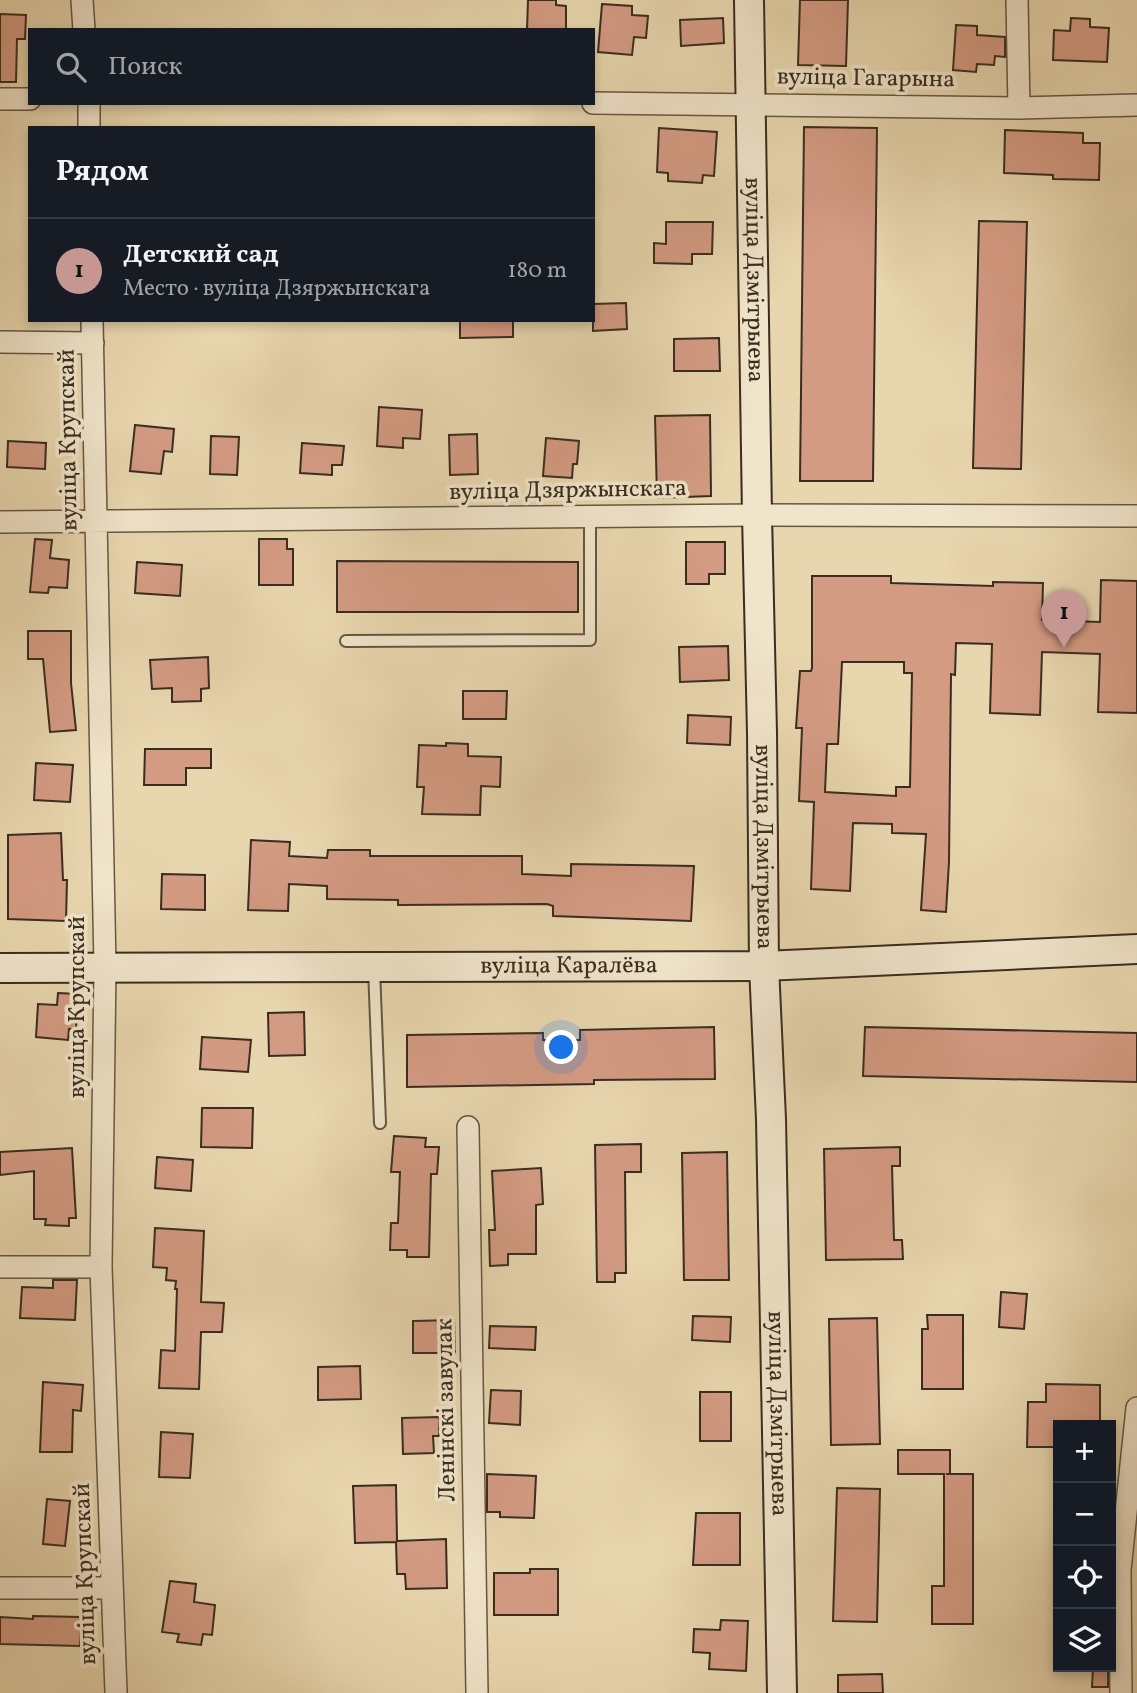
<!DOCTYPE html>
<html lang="ru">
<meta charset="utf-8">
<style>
:root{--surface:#171b24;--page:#242831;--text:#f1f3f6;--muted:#9ea1a6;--line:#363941;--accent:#c59692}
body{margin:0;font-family:Vollkorn,serif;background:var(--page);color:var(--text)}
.controls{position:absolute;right:21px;bottom:21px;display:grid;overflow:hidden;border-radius:0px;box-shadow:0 4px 10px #0003}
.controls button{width:63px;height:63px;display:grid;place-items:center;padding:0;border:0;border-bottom:2px solid var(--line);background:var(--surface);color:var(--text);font:35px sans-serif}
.you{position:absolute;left:562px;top:1048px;width:24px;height:24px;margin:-18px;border:5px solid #fff;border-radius:50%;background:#1a73e8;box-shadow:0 0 0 10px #1a73e833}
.badge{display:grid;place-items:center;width:46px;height:46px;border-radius:50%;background:var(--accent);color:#111;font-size:23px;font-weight:700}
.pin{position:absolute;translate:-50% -58px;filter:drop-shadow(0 2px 4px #0008)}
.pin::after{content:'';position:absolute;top:37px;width:24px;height:21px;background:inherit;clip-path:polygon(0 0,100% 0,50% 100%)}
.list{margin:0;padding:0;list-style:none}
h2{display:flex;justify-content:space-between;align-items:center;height:91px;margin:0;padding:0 28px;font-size:30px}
h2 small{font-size:23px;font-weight:400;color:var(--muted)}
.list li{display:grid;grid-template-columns:46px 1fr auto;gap:21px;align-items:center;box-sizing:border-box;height:105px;padding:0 28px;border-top:2px solid var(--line)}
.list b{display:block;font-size:26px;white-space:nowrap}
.list p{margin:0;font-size:23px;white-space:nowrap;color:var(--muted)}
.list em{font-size:23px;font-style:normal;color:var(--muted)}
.icon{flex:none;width:38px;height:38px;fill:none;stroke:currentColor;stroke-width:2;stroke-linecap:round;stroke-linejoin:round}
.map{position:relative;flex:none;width:1137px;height:1693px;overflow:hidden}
.search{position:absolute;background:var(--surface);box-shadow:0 4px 10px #0003;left:28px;top:28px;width:567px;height:77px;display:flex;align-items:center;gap:18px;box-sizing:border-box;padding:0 24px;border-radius:0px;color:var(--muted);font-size:26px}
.panel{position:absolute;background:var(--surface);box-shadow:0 4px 10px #0003;left:28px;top:126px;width:567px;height:196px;border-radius:0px}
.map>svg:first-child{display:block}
.building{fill:#d49b83;stroke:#392d1f;stroke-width:2;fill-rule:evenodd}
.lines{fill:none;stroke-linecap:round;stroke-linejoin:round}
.lane-casing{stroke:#655743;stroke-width:14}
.street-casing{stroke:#655743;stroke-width:24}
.secondary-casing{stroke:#392d1f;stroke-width:32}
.lane{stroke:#f0e4ca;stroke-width:10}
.street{stroke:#f0e4ca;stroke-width:21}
.secondary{stroke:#f0e4ca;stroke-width:28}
.labels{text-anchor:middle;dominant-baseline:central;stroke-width:7;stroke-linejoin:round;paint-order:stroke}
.street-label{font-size:24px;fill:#392d1f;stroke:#f0e4ca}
</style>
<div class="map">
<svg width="1137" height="1693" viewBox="0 0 1137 1693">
<rect width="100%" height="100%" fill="#e8d6ae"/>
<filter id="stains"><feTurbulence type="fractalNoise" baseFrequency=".00286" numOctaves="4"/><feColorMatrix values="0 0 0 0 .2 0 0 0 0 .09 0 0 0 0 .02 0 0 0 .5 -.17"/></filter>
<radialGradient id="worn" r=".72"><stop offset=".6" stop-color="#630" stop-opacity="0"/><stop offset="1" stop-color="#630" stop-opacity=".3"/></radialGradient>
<path class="building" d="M528 0H556V5L566 6V30H527Z
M800 0H848L846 66 798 65Z
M602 4 632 6V15L648 16 646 38 634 37 632 55 598 52Z
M0 14 26 15 25 39H17L16 82H0Z
M723 18 724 43 681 46 680 20Z
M1071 18 1090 19V27L1109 28 1107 62 1053 60 1054 30 1070 31Z
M956 25 977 26V35L1005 37V57L995 56 994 65 977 64 976 72 953 70Z
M804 127 877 128 873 481H800Z
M659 128 717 132 714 176 703 175 702 183 668 181V173L657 172Z
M1005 130 1083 133V143H1100L1099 180 1053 179V175L1004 173Z
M979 221 1027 222 1021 469 973 468Z
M666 222H713L712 254H692V264L654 263V243L666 244Z
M626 303 627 329 593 331V304Z
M460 320H513V337L460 338Z
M719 338 720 371H674V339Z
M379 407 422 410 420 439 403 438V448L377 446Z
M710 415 711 496 657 498 655 416Z
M135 425 174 429 172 452 164 451 161 474 130 471Z
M477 434 478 474 450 475 449 435Z
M211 436 239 437 237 475 210 474Z
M546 438 579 441 577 464H573L572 478 543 476Z
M8 441 46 443 45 469 7 467Z
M302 443 344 446 342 465H332V475L300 473Z
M35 539 52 540 50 558 69 560 67 588 49 587 48 593 30 592Z
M259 539H287V549H293V585H259Z
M686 542H725V574H709V584H686Z
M337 561 578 562V612H337Z
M137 562 182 565 180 596 135 593Z
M812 576H891V583L993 586V582L1043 583 1042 620 1100 622 1101 580 1137 581V713L1098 712 1100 654 1042 652 1040 715 990 713 992 644 956 643 955 675 951 674 949 862 946 912 921 910 926 834 892 833V824L853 823 850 891 811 889 814 802 799 801 802 728H796L800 671H811L812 668ZM842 662H904V673H912L910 787H896V796L825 792 827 744H838Z
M28 631H71V683L76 730 50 732 43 659H28Z
M728 646 729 680 680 682 679 647Z
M208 657 209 688 201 689V701L172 702V688L152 689 150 660Z
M463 691H507L506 719H463Z
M688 715 731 717 730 745 687 743Z
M446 743 468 744V756L501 757 500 787 481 786 480 815 422 814 424 787H417L419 745 446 746Z
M145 749H211V768H186V785H144Z
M36 763 73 765 70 802 34 800Z
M61 833 63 880H67L66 921 8 919V835Z
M251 840 290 842 289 856 327 858 328 850H370V856H522V874L571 876V864L694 866 691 921 553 916V906L547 904 398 905V900L327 899V886L289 884 288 911 248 910Z
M162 874 205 875V910L161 909Z
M58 993 78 994 76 1029H69L68 1040 36 1037 38 1004 57 1005Z
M304 1012 305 1055 269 1056 268 1013Z
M714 1027 715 1079 594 1080V1084L407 1087V1035L543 1033V1040H580V1030Z
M865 1027 1137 1033V1082L863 1076Z
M202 1037 251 1040 248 1072 200 1069Z
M202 1108H253L252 1148 201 1147Z
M394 1136 426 1138 425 1147H439L437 1174H431L429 1257H407V1250H390L391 1223H398L400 1172H391Z
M641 1144V1172H625L626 1273H615V1282H597L595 1145Z
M900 1147V1166H892L894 1240H902L903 1259 826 1260 824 1149Z
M72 1148 76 1218H69V1226L45 1225 46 1219H34V1171L0 1175V1152Z
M727 1152 729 1280H684L682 1153Z
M157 1157 193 1160 191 1191 155 1188Z
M541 1168 543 1204 536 1205V1254H508V1265L490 1266 489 1230H495L492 1171Z
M155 1228 204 1231 201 1302 224 1303 222 1332H201L199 1389 159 1388 161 1350 175 1351 177 1289H175L176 1281 166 1280 167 1268 153 1267Z
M53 1280H77L75 1320 20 1318 22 1287 53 1288Z
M1001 1292 1027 1294 1024 1329 999 1327Z
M927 1315H963V1389H922V1329H928Z
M693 1316 731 1317 730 1342 692 1340Z
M877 1318 880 1444 831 1445 829 1319Z
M454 1320 455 1353H413V1321Z
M490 1326 536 1327 535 1350 489 1348Z
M360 1366 361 1399 318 1400V1367Z
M43 1382 83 1385 81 1411 73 1410 72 1452H40Z
M1046 1384 1100 1385V1425H1058V1447H1027L1028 1402H1046Z
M491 1390 521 1391 520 1425 489 1423Z
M700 1392H731V1441H700Z
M439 1417V1436H433L434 1453 403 1454 402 1418Z
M161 1432 193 1434 190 1478 159 1477Z
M898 1450H950V1474H946H973V1624H932V1586H944V1474H898Z
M487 1474 536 1476 534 1518 500 1517V1512H487Z
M396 1485 397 1541 446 1539 447 1588 406 1589 405 1574H397L396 1542 355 1543 353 1486Z
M837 1488 880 1489 877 1622 833 1621Z
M47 1499 70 1501 65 1546 43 1544Z
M696 1513H740V1565H693Z
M530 1569H558V1615H494V1573H530Z
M170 1581 196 1584 194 1602 215 1605 212 1635 203 1634 201 1645 177 1642 179 1634 162 1632Z
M33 1616 80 1617V1646L0 1644V1617L33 1619Z
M721 1620 748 1621 746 1671 709 1669 710 1653 693 1652 694 1629 720 1630Z
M1093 1667H1108V1687H1092Z
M882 1674 883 1693H838V1675Z"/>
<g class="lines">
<defs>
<path id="lane" d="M346 641 590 640V517
M374 969 380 1123"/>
<path id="street" d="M82 0 84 30
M1017 0 1019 108
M0 99H30
M89 103V128
M593 103 1019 108 1137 105
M92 320 105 967 101 1267 116 1693
M0 342 93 343
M0 522 757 515 1137 516
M468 1127 477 1693
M0 1267H101
M0 1588H112
M1121 1693 1120 1570 1137 1408"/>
<g id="secondary">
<path id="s1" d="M749 0 757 515 762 733 764 966 771 1119 782 1693"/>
<path id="s2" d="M0 968 764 966 1137 949"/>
</g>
</defs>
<use href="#lane" class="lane-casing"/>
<use href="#street" class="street-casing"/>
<use href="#secondary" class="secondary-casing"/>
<use href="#lane" class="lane"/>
<use href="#street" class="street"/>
<use href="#secondary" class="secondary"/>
</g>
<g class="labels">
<g class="street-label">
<text transform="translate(866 79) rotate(1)">вуліца Гагарына</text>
<text stroke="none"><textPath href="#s1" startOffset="280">вуліца Дзмітрыева</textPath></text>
<text transform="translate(69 440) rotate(-91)">вуліца Крупскай</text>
<text transform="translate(568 491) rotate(-1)">вуліца Дзяржынскага</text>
<text stroke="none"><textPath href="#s1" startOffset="847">вуліца Дзмітрыева</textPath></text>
<text stroke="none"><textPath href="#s2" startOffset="569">вуліца Каралёва</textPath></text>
<text transform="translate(78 1007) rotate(-90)">вуліца Крупскай</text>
<text transform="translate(447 1410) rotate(-91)">Ленінскі завулак</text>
<text stroke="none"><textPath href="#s1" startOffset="1414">вуліца Дзмітрыева</textPath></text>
<text transform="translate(86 1574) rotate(-92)">вуліца Крупскай</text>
</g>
</g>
<rect width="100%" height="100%" filter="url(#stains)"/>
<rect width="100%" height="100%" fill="url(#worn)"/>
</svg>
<div class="controls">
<button>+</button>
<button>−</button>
<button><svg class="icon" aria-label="locate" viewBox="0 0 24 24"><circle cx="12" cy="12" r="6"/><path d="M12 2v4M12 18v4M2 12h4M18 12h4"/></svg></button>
<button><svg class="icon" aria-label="layers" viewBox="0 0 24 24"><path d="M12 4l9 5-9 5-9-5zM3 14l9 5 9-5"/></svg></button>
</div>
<div class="you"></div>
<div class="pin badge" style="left:1064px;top:648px">1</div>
<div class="search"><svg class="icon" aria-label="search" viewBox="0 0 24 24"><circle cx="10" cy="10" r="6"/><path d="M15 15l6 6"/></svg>Поиск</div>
<section class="panel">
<h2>Рядом<small></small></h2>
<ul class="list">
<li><span class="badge">1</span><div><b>Детский сад</b><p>Место · вуліца Дзяржынскага</p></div><em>180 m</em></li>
</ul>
</section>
</div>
